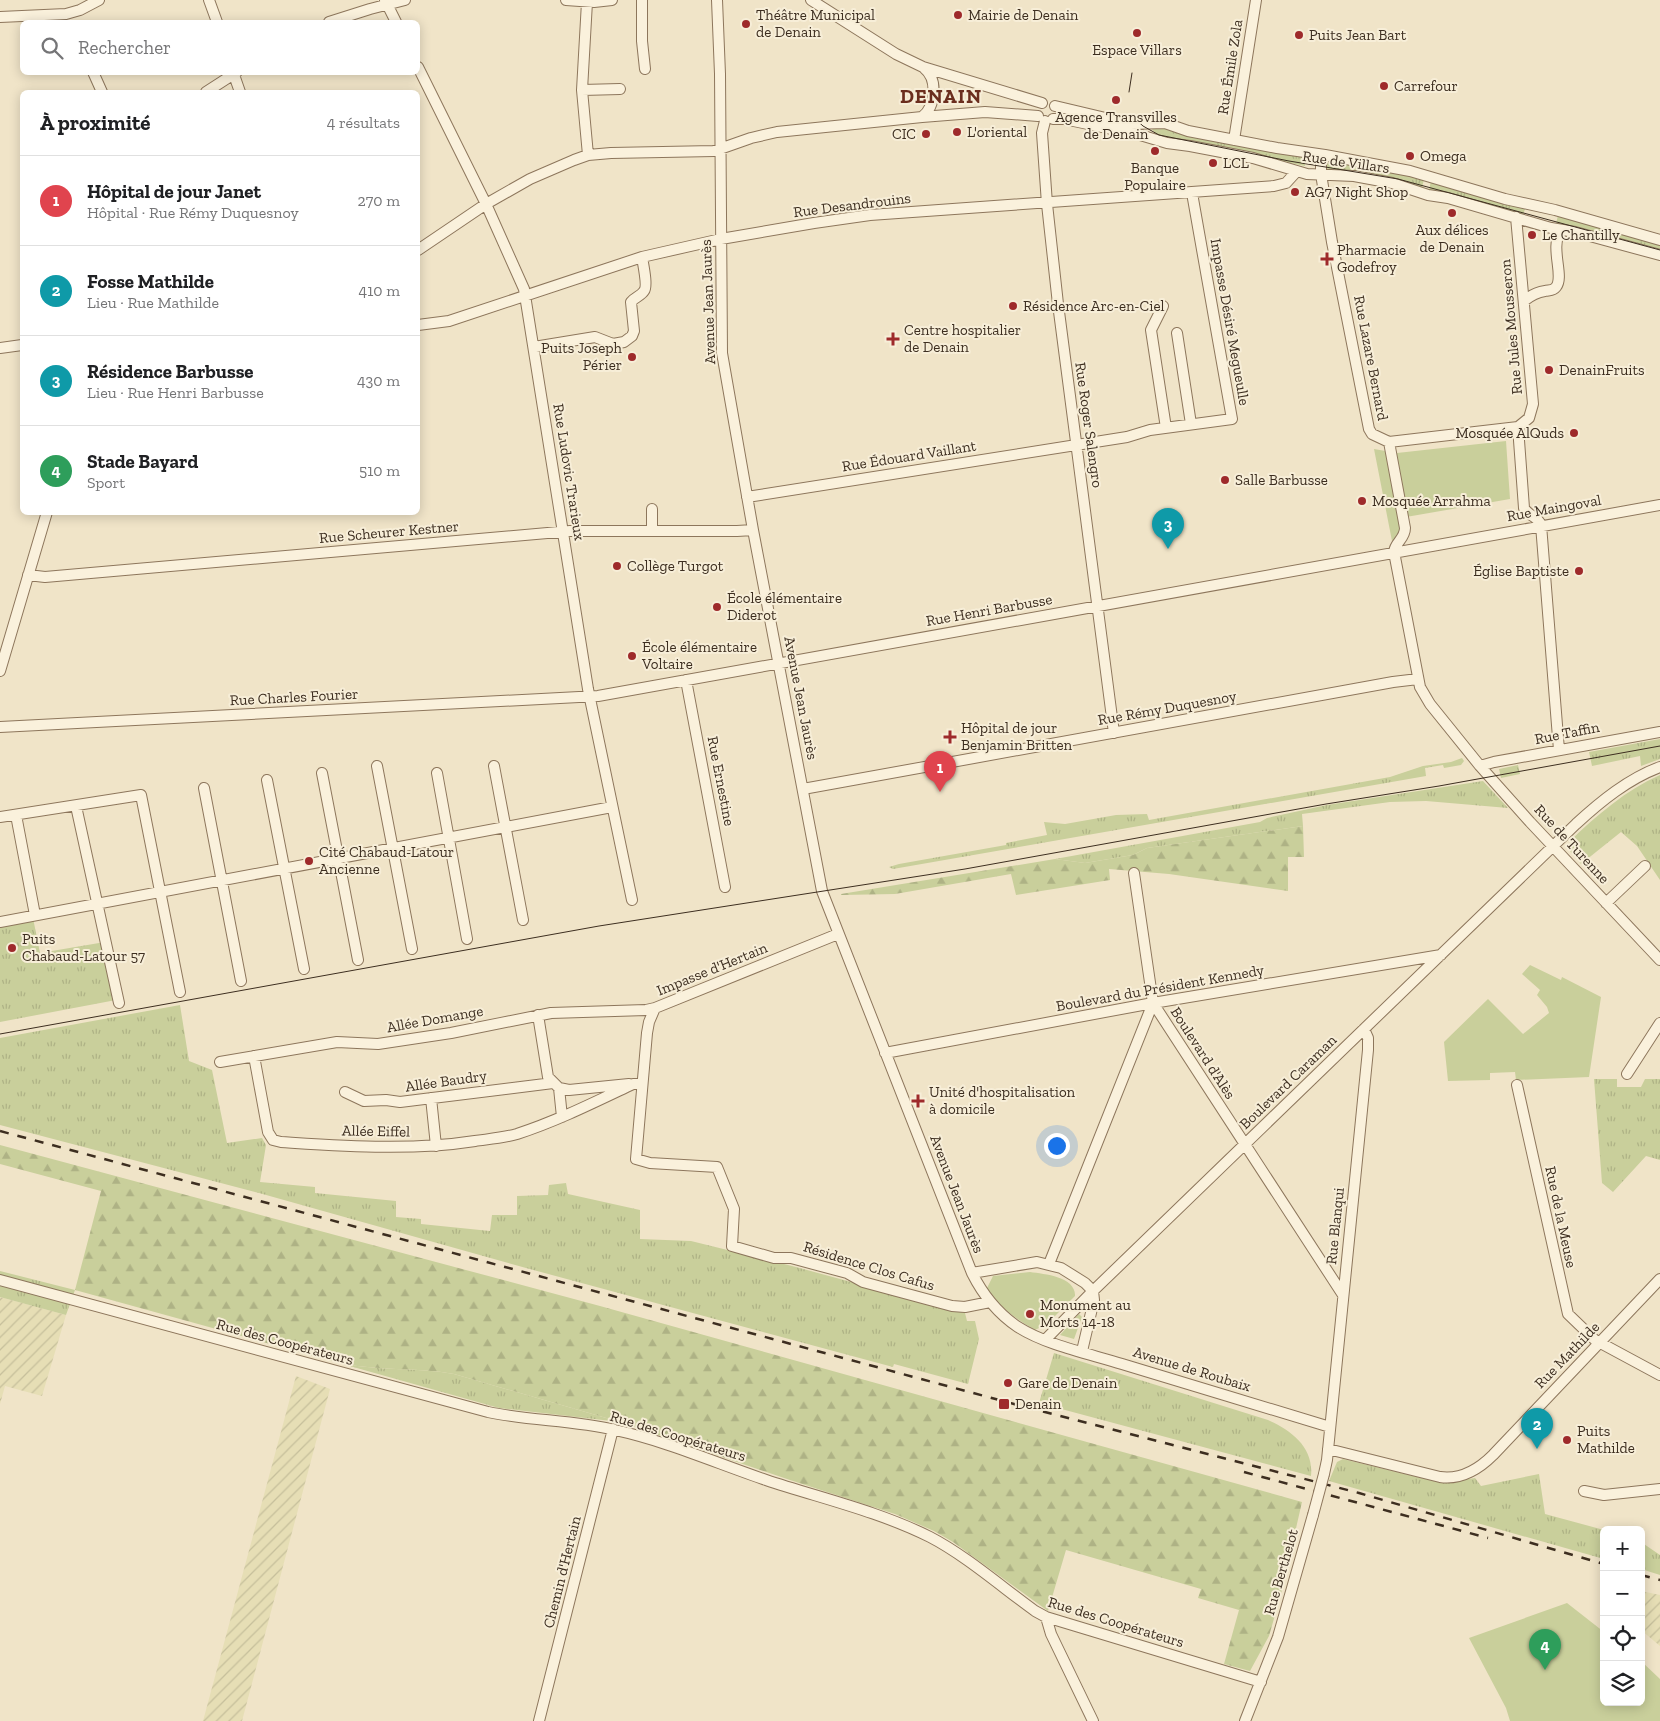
<!DOCTYPE html>
<html lang="fr">
<meta charset="utf-8">
<style>
:root{--surface:#fff;--page:#f2f2f2;--text:#202124;--muted:#757577;--line:#e0e0e0;--accent:#9e2a2b}
body{margin:0;font-family:"Zilla Slab",serif;background:var(--page);color:var(--text)}
.controls{position:absolute;right:15px;bottom:15px;display:grid;overflow:hidden;border-radius:8px;box-shadow:0 2px 12px #0003}
.controls button{width:45px;height:45px;display:grid;place-items:center;padding:0;border:0;border-bottom:1px solid var(--line);background:var(--surface);color:var(--text);font:25px sans-serif}
.you{position:absolute;left:1056px;top:1145px;width:18px;height:18px;margin:-12px;border:4px solid #fff;border-radius:50%;background:#1a73e8;box-shadow:0 0 0 8px #1a73e833}
.badge{display:grid;place-items:center;width:32px;height:32px;border-radius:50%;background:var(--accent);color:#fff;font-size:16px;font-weight:700}
.pin{position:absolute;translate:-50% -41px;filter:drop-shadow(0 1px 2px #0008)}
.pin::after{content:'';position:absolute;top:26px;width:18px;height:15px;background:inherit;clip-path:polygon(0 0,100% 0,50% 100%)}
.list{margin:0;padding:0;list-style:none}
h2{display:flex;justify-content:space-between;align-items:center;height:65px;margin:0;padding:0 20px;font-size:21px}
h2 small{font-size:16px;font-weight:400;color:var(--muted)}
.list li{display:grid;grid-template-columns:32px 1fr auto;gap:15px;align-items:center;box-sizing:border-box;height:90px;padding:0 20px;border-top:1px solid var(--line)}
.list b{display:block;font-size:19px;white-space:nowrap}
.list p{margin:0;font-size:16px;white-space:nowrap;color:var(--muted)}
.list em{font-size:16px;font-style:normal;color:var(--muted)}
.icon{flex:none;width:28px;height:28px;fill:none;stroke:currentColor;stroke-width:2;stroke-linecap:round;stroke-linejoin:round}
.map{position:relative;flex:none;width:1660px;height:1721px;overflow:hidden}
.search{position:absolute;background:var(--surface);box-shadow:0 2px 12px #0003;left:20px;top:20px;width:400px;height:55px;display:flex;align-items:center;gap:12px;box-sizing:border-box;padding:0 18px;border-radius:8px;color:var(--muted);font-size:19px}
.panel{position:absolute;background:var(--surface);box-shadow:0 2px 12px #0003;left:20px;top:90px;width:400px;height:425px;border-radius:8px}
.map>svg:first-child{display:block}
.farmland{fill:url(#farmland-furrows)}
.grass{fill:url(#grass-tufts)}
.forest{fill:url(#forest-firs)}
.park{fill:#c9cf9b}
.lines{fill:none;stroke-linecap:round;stroke-linejoin:round}
.minor-casing{stroke:#8d765c;stroke-width:12}
.minor{stroke:#faf1dc;stroke-width:10}
.tram{stroke:#3d2e20;stroke-width:1}
.rail{stroke:#3d2e20;stroke-width:2.5;stroke-dasharray:9 9;stroke-linecap:butt}
.minor-bridge-casing{stroke:#8d765c;stroke-width:12;stroke-linecap:butt}
.minor-bridge{stroke:#faf1dc;stroke-width:10}
.poi-dot{fill:#9e2a2b;stroke:#f7eed8;stroke-width:2}
.labels{text-anchor:middle;dominant-baseline:central;stroke-width:4;stroke-linejoin:round;paint-order:stroke}
.poi-label{font-size:15px;fill:#3d2e20;stroke:#f7eed8;text-anchor:start}
.street-label{font-size:15px;fill:#3d2e20;stroke:#f7eed8}
.district-label{font-size:20px;font-weight:bold;letter-spacing:1px;fill:#6b2e1e;stroke:#f7eed8}
</style>
<div class="map">
<svg width="1660" height="1721" viewBox="0 0 1660 1721">
<defs>
<pattern id="farmland-furrows" width="10" height="10" patternUnits="userSpaceOnUse" patternTransform="scale(1.25)"><rect width="10" height="10" fill="#e6deb5"/><path d="M-1 1l2-2M0 10L10 0M9 11l2-2" fill="none" stroke="#c6bf9b"/></pattern>
<pattern id="grass-tufts" width="24" height="20" patternUnits="userSpaceOnUse" patternTransform="scale(1.25)"><rect width="24" height="20" fill="#c9cf9b"/><path d="M3 7l-1-3M5 7V3M7 7l1-3M15 17l-1-3M17 17v-4M19 17l1-3" fill="none" stroke="#aeb285"/></pattern>
<pattern id="forest-firs" width="22" height="20" patternUnits="userSpaceOnUse" patternTransform="scale(1.25)"><rect width="22" height="20" fill="#c9cf9b"/><path d="M5 1l3.5 6h-7zM16 11l3.5 6h-7z" fill="#aeb285"/></pattern>
</defs>
<rect width="100%" height="100%" fill="#f0e4c8"/>
<path class="farmland" d="M0 1297 66 1315 42 1396 5 1386 0 1404Z
M296 1376 330 1389 242 1721H203Z
M1641 1591 1660 1595V1646L1641 1630Z"/>
<path class="grass" d="M1150 126 1306 157 1305 166 1159 136 1156 135Z
M1327 160 1363 166 1424 179 1422 188 1391 180 1324 169Z
M1431 181 1526 206 1523 215 1429 190Z
M1558 215 1660 242V252L1556 224Z
M1660 739V759L1641 766 1640 756 1592 766 1589 752Z
M1462 758 1464 761 1461 765 1444 768 1443 765 1425 768 1426 776 893 869 889 867 899 864 1006 845V843L1047 835 1044 822 1065 824 1116 815 1147 814 1149 820 1390 777 1423 766 1451 762Z
M1518 765 1520 774 1501 778 1499 769Z
M1660 775V880L1637 846 1621 832 1581 864 1569 850 1570 841C1597 815 1626 790 1660 775Z
M1483 781 1508 808 1426 801 1390 802 1302 814 1303 826 1147 848 1133 855 1085 863 1055 859 1260 822 1267 818 1327 805Z
M33 918 40 953 105 942 116 1000 0 1022V925Z
M180 1005 189 1061 212 1070 227 1143 262 1138 266 1145 260 1182 315 1187V1193L396 1201V1217L421 1219V1224L490 1231 492 1215H517V1196L548 1195 549 1185 566 1183 568 1194 640 1210V1239L691 1241 796 1267 965 1313 967 1321H975L979 1339 968 1384 894 1364 893 1367 526 1268 259 1193 0 1125V1038Z
M1594 1079H1617V1087H1641L1645 1079H1660V1160L1646 1156 1613 1192 1602 1183Z
M0 1271 75 1290 66 1315 0 1297Z
M1079 1314 1082 1317 1074 1339 1060 1335Z
M1054 1353 1268 1420C1291 1430 1314 1447 1311 1476L1039 1403Z
M339 1363C376 1371 416 1367 454 1374L620 1422 499 1408Z
M1343 1459 1442 1483 1475 1478 1481 1486 1539 1474 1545 1514 1604 1530V1559L1329 1481 1337 1462Z
M1641 1542 1660 1555V1575L1641 1569Z"/>
<path class="forest" d="M1303 826 1304 857H1288V891L1169 874 1109 869 1110 880 1016 895 1011 874 895 894 841 895V894L1055 859 1085 863 1133 855 1147 848Z
M0 1145 600 1306 1302 1502 1281 1594 1269 1636 1250 1671 1224 1664 1239 1610 1198 1598 1201 1589 1066 1550 1048 1611 953 1542 934 1531 895 1514 790 1480 620 1422 454 1374C416 1367 376 1371 339 1363L75 1290 101 1191 0 1164Z"/>
<path class="park" d="M1506 441 1510 499 1406 517 1400 535 1392 541 1374 449 1397 453Z
M1530 965 1561 980 1562 977 1601 997 1589 1077 1516 1080 1515 1072 1490 1073V1080L1448 1081 1444 1042 1488 999 1523 1034 1549 1013 1547 1007 1537 995 1540 990 1522 974Z
M1030 1272C1045 1274 1076 1277 1075 1296L1047 1324 1035 1330C1016 1319 999 1307 987 1288L993 1276Z
M1567 1603 1604 1632V1702H1641V1661L1660 1679V1721H1510L1506 1708 1469 1638Z"/>
<g class="lines">
<defs>
<path id="minor" d="M209 0 217 22
M385 0 396 22
M566 0 594 2 612 0
M642 0V41L645 69
M717 0 720 74 722 353 753 530 822 891 972 1273C983 1295 997 1313 1018 1327 1046 1345 1090 1354 1122 1364 1191 1385 1261 1406 1330 1427
M811 0 896 54 923 67 1042 103
M587 2 582 90 588 155
M0 17 66 14 80 10 99 0
M329 22 370 9 405 0
M418 67 486 204 524 289 588 689 632 900
M93 72 102 92
M233 72 240 92
M582 90 620 89
M206 92 237 72
M1055 106 1131 124 1165 123 1188 131 1277 148 1325 155 1410 171 1505 199 1555 210 1660 240
M922 117C936 106 938 79 924 68
M1053 119H1064L1140 135 1167 143 1190 146 1253 158 1307 174 1354 176 1392 183 1428 195 1448 198 1551 228 1575 232 1660 255
M1045 121 1042 133 1047 204 1058 304 1114 733
M1234 140 1256 0
M1325 155 1321 164V174L1332 242 1369 429 1372 434 1389 442 1405 528C1405 539 1395 542 1394 552L1420 687 1430 704 1480 766 1530 822 1660 960
M1516 217 1533 404 1529 418 1518 427 1524 508C1528 516 1538 516 1541 525L1559 750
M418 250 486 204 530 179 574 160 588 155 611 153 714 151 751 138 777 132 922 117 985 112 1038 116
M1524 301C1530 296 1536 292 1545 291 1549 290 1553 291 1556 287 1565 276 1549 248 1561 230
M1163 306 1151 330 1166 428
M418 325 449 321 642 257 721 239 814 223 870 215 1274 186 1286 183 1297 171
M1177 333 1191 424
M534 347 595 337 613 344 624 342 632 336 634 331 631 302C635 297 641 296 644 291 648 286 643 264 642 257
M0 348 22 345
M1389 442 1518 427
M747 497 1127 437 1150 430 1232 419 1192 193
M652 531V509
M28 575 45 577 570 531H737L753 530
M0 671 47 512
M686 680 725 887
M0 727 598 696 1660 505
M377 766 412 949
M494 766 523 920
M1480 766 1494 762 1660 732
M322 773 358 960
M437 773 467 939
M267 780 304 969
M204 788 241 981
M803 789 1393 682 1418 679
M76 806 119 1003
M16 815 35 915
M0 817 141 795 180 992
M1134 873 1153 1003 1343 1295
M1606 903 1645 866
M0 922 612 807
M838 934 655 1008 649 1022 647 1033 636 1159 650 1163 717 1167 734 1209 732 1246 774 1258H791L847 1273 863 1282 952 1306 965 1307 990 1302
M538 1015 548 1077 559 1088 569 1090 629 1084
M885 1053 1153 1003 1441 955
M254 1056 268 1132 273 1140 281 1142C345 1146 411 1151 475 1141 489 1139 503 1138 517 1134 557 1121 595 1102 633 1084H642
M220 1062 337 1042 378 1044 451 1033 551 1013 646 1010 655 1008
M1627 1074 1660 1023
M1517 1085 1568 1314 1595 1340 1660 1375
M559 1088 562 1117
M345 1092 364 1101 386 1100 400 1102 553 1083
M431 1098 436 1146
M1049 1264 1153 1003
M972 1273 1037 1262 1061 1268 1085 1283 1093 1291 1094 1300 1082 1351
M0 1280 488 1412C530 1421 573 1420 615 1430 666 1441 716 1463 766 1480 820 1498 878 1511 930 1537 965 1555 1003 1588 1035 1611L1046 1617 1261 1682
M1045 1340 1093 1291 1576 824C1601 801 1628 779 1660 767
M1328 1449 1440 1477C1461 1480 1479 1469 1493 1455L1660 1279
M1324 1474 1327 1460 1368 1050V1038L1364 1029
M1584 1491 1604 1495 1660 1489
M1046 1617 1051 1634 1093 1721
M539 1721 613 1429
M1245 1721 1278 1637 1313 1515"/>
</defs>
<use href="#minor" class="minor-casing"/>
<use href="#minor" class="minor"/>
<path class="tram" d="M1129 92 1132 73
M1131 115 1143 126 1159 135 1289 161 1398 179 1660 250
M0 1034 599 926 965 869 1326 804 1439 786 1660 746"/>
<path class="rail" d="M0 1131 1014 1404 1359 1493 1604 1564
M1244 1472 1488 1538
M1641 1575 1660 1580"/>
<defs>
<path id="minor-bridge" d="M1313 1515 1324 1474"/>
</defs>
<use href="#minor-bridge" class="minor-bridge-casing"/>
<use href="#minor-bridge" class="minor-bridge"/>
</g>
<g class="poi-dot">
<circle cx="958" cy="15" r="5"/>
<circle cx="746" cy="24" r="5"/>
<circle cx="1137" cy="33" r="5"/>
<circle cx="1299" cy="35" r="5"/>
<circle cx="1384" cy="86" r="5"/>
<circle cx="1116" cy="100" r="5"/>
<circle cx="957" cy="132" r="5"/>
<circle cx="926" cy="134" r="5"/>
<circle cx="1155" cy="151" r="5"/>
<circle cx="1410" cy="156" r="5"/>
<circle cx="1213" cy="163" r="5"/>
<circle cx="1295" cy="192" r="5"/>
<circle cx="1452" cy="213" r="5"/>
<circle cx="1532" cy="235" r="5"/>
<path d="M1324.5 251.5h5v5h5v5h-5v5h-5v-5h-5v-5h5z"/>
<circle cx="1013" cy="306" r="5"/>
<path d="M890.5 331.5h5v5h5v5h-5v5h-5v-5h-5v-5h5z"/>
<circle cx="632" cy="357" r="5"/>
<circle cx="1549" cy="370" r="5"/>
<circle cx="1574" cy="433" r="5"/>
<circle cx="1225" cy="480" r="5"/>
<circle cx="1362" cy="501" r="5"/>
<circle cx="617" cy="566" r="5"/>
<circle cx="1579" cy="571" r="5"/>
<circle cx="717" cy="607" r="5"/>
<circle cx="632" cy="656" r="5"/>
<path d="M947.5 729.5h5v5h5v5h-5v5h-5v-5h-5v-5h5z"/>
<circle cx="309" cy="861" r="5"/>
<circle cx="12" cy="948" r="5"/>
<path d="M915.5 1093.5h5v5h5v5h-5v5h-5v-5h-5v-5h5z"/>
<circle cx="1030" cy="1314" r="5"/>
<circle cx="1008" cy="1383" r="5"/>
<rect x="998" y="1398" width="12" height="12" rx="2.5"/>
<circle cx="1567" cy="1440" r="5"/>
</g>
<g class="labels">
<g class="poi-label">
<text x="756" y="15">Théâtre Municipal<tspan x="756" dy="17">de Denain</tspan></text>
<text x="968" y="15">Mairie de Denain</text>
<text x="1309" y="35">Puits Jean Bart</text>
<text x="1137" y="50" text-anchor="middle">Espace Villars</text>
<text x="1394" y="86">Carrefour</text>
<text x="1116" y="117" text-anchor="middle">Agence Transvilles<tspan x="1116" dy="17">de Denain</tspan></text>
<text x="967" y="132">L'oriental</text>
<text x="916" y="134" text-anchor="end">CIC</text>
<text x="1420" y="156">Omega</text>
<text x="1223" y="163">LCL</text>
<text x="1155" y="168" text-anchor="middle">Banque<tspan x="1155" dy="17">Populaire</tspan></text>
<text x="1305" y="192">AG7 Night Shop</text>
<text x="1452" y="230" text-anchor="middle">Aux délices<tspan x="1452" dy="17">de Denain</tspan></text>
<text x="1542" y="235">Le Chantilly</text>
<text x="1337" y="250">Pharmacie<tspan x="1337" dy="17">Godefroy</tspan></text>
<text x="1023" y="306">Résidence Arc-en-Ciel</text>
<text x="904" y="330">Centre hospitalier<tspan x="904" dy="17">de Denain</tspan></text>
<text x="622" y="348" text-anchor="end">Puits Joseph<tspan x="622" dy="17">Périer</tspan></text>
<text x="1559" y="370">DenainFruits</text>
<text x="1564" y="433" text-anchor="end">Mosquée AlQuds</text>
<text x="1235" y="480">Salle Barbusse</text>
<text x="1372" y="501">Mosquée Arrahma</text>
<text x="627" y="566">Collège Turgot</text>
<text x="1569" y="571" text-anchor="end">Église Baptiste</text>
<text x="727" y="598">École élémentaire<tspan x="727" dy="17">Diderot</tspan></text>
<text x="642" y="647">École élémentaire<tspan x="642" dy="17">Voltaire</tspan></text>
<text x="961" y="728">Hôpital de jour<tspan x="961" dy="17">Benjamin Britten</tspan></text>
<text x="319" y="852">Cité Chabaud-Latour<tspan x="319" dy="17">Ancienne</tspan></text>
<text x="22" y="939">Puits<tspan x="22" dy="17">Chabaud-Latour 57</tspan></text>
<text x="929" y="1092">Unité d'hospitalisation<tspan x="929" dy="17">à domicile</tspan></text>
<text x="1040" y="1305">Monument au<tspan x="1040" dy="17">Morts 14-18</tspan></text>
<text x="1018" y="1383">Gare de Denain</text>
<text x="1015" y="1404">Denain</text>
<text x="1577" y="1431">Puits<tspan x="1577" dy="17">Mathilde</tspan></text>
</g>
<g class="street-label">
<text transform="translate(1230 67) rotate(-81)">Rue Émile Zola</text>
<text transform="translate(1346 162) rotate(8)">Rue de Villars</text>
<text transform="translate(852 205) rotate(-7)">Rue Desandrouins</text>
<text transform="translate(708 302) rotate(-92)">Avenue Jean Jaurès</text>
<text transform="translate(1230 322) rotate(80)">Impasse Désiré Megueulle</text>
<text transform="translate(1511 327) rotate(-95)">Rue Jules Mousseron</text>
<text transform="translate(1371 358) rotate(79)">Rue Lazare Bernard</text>
<text transform="translate(1089 425) rotate(82)">Rue Roger Salengro</text>
<text transform="translate(909 456) rotate(-9)">Rue Édouard Vaillant</text>
<text transform="translate(569 472) rotate(81)">Rue Ludovic Trarieux</text>
<text transform="translate(1554 508) rotate(-10)">Rue Maingoval</text>
<text transform="translate(389 532) rotate(-5)">Rue Scheurer Kestner</text>
<text transform="translate(989 610) rotate(-10)">Rue Henri Barbusse</text>
<text transform="translate(294 697) rotate(-3)">Rue Charles Fourier</text>
<text transform="translate(801 698) rotate(79)">Avenue Jean Jaurès</text>
<text transform="translate(1167 708) rotate(-10)">Rue Rémy Duquesnoy</text>
<text transform="translate(1567 733) rotate(-11)">Rue Taffin</text>
<text transform="translate(721 781) rotate(79)">Rue Ernestine</text>
<text transform="translate(1572 844) rotate(47)">Rue de Turenne</text>
<text transform="translate(712 969) rotate(-22)">Impasse d'Hertain</text>
<text transform="translate(1160 988) rotate(-10)">Boulevard du Président Kennedy</text>
<text transform="translate(435 1019) rotate(-10)">Allée Domange</text>
<text transform="translate(1203 1053) rotate(57)">Boulevard d'Alès</text>
<text transform="translate(446 1081) rotate(-8)">Allée Baudry</text>
<text transform="translate(1288 1082) rotate(-44)">Boulevard Caraman</text>
<text transform="translate(376 1131) rotate(1)">Allée Eiffel</text>
<text transform="translate(957 1194) rotate(69)">Avenue Jean Jaurès</text>
<text transform="translate(1561 1217) rotate(78)">Rue de la Meuse</text>
<text transform="translate(1335 1226) rotate(-84)">Rue Blanqui</text>
<text transform="translate(869 1266) rotate(17)">Résidence Clos Cafus</text>
<text transform="translate(285 1342) rotate(15)">Rue des Coopérateurs</text>
<text transform="translate(1567 1355) rotate(-46)">Rue Mathilde</text>
<text transform="translate(1192 1369) rotate(17)">Avenue de Roubaix</text>
<text transform="translate(678 1436) rotate(17)">Rue des Coopérateurs</text>
<text transform="translate(562 1572) rotate(-76)">Chemin d'Hertain</text>
<text transform="translate(1281 1572) rotate(-74)">Rue Berthelot</text>
<text transform="translate(1116 1622) rotate(17)">Rue des Coopérateurs</text>
</g>
<g class="district-label">
<text x="941" y="96">DENAIN</text>
</g>
</g>
</svg>
<div class="controls">
<button>+</button>
<button>−</button>
<button><svg class="icon" aria-label="locate" viewBox="0 0 24 24"><circle cx="12" cy="12" r="6"/><path d="M12 2v4M12 18v4M2 12h4M18 12h4"/></svg></button>
<button><svg class="icon" aria-label="layers" viewBox="0 0 24 24"><path d="M12 4l9 5-9 5-9-5zM3 14l9 5 9-5"/></svg></button>
</div>
<div class="you"></div>
<div class="pin badge" style="left:940px;top:792px;background:#e0444e">1</div>
<div class="pin badge" style="left:1537px;top:1449px;background:#0f9aa8">2</div>
<div class="pin badge" style="left:1168px;top:549px;background:#0f9aa8">3</div>
<div class="pin badge" style="left:1545px;top:1670px;background:#2e9e5b">4</div>
<div class="search"><svg class="icon" aria-label="search" viewBox="0 0 24 24"><circle cx="10" cy="10" r="6"/><path d="M15 15l6 6"/></svg>Rechercher</div>
<section class="panel">
<h2>À proximité<small>4 résultats</small></h2>
<ul class="list">
<li><span class="badge" style="background:#e0444e">1</span><div><b>Hôpital de jour Janet</b><p>Hôpital · Rue Rémy Duquesnoy</p></div><em>270 m</em></li>
<li><span class="badge" style="background:#0f9aa8">2</span><div><b>Fosse Mathilde</b><p>Lieu · Rue Mathilde</p></div><em>410 m</em></li>
<li><span class="badge" style="background:#0f9aa8">3</span><div><b>Résidence Barbusse</b><p>Lieu · Rue Henri Barbusse</p></div><em>430 m</em></li>
<li><span class="badge" style="background:#2e9e5b">4</span><div><b>Stade Bayard</b><p>Sport</p></div><em>510 m</em></li>
</ul>
</section>
</div>
